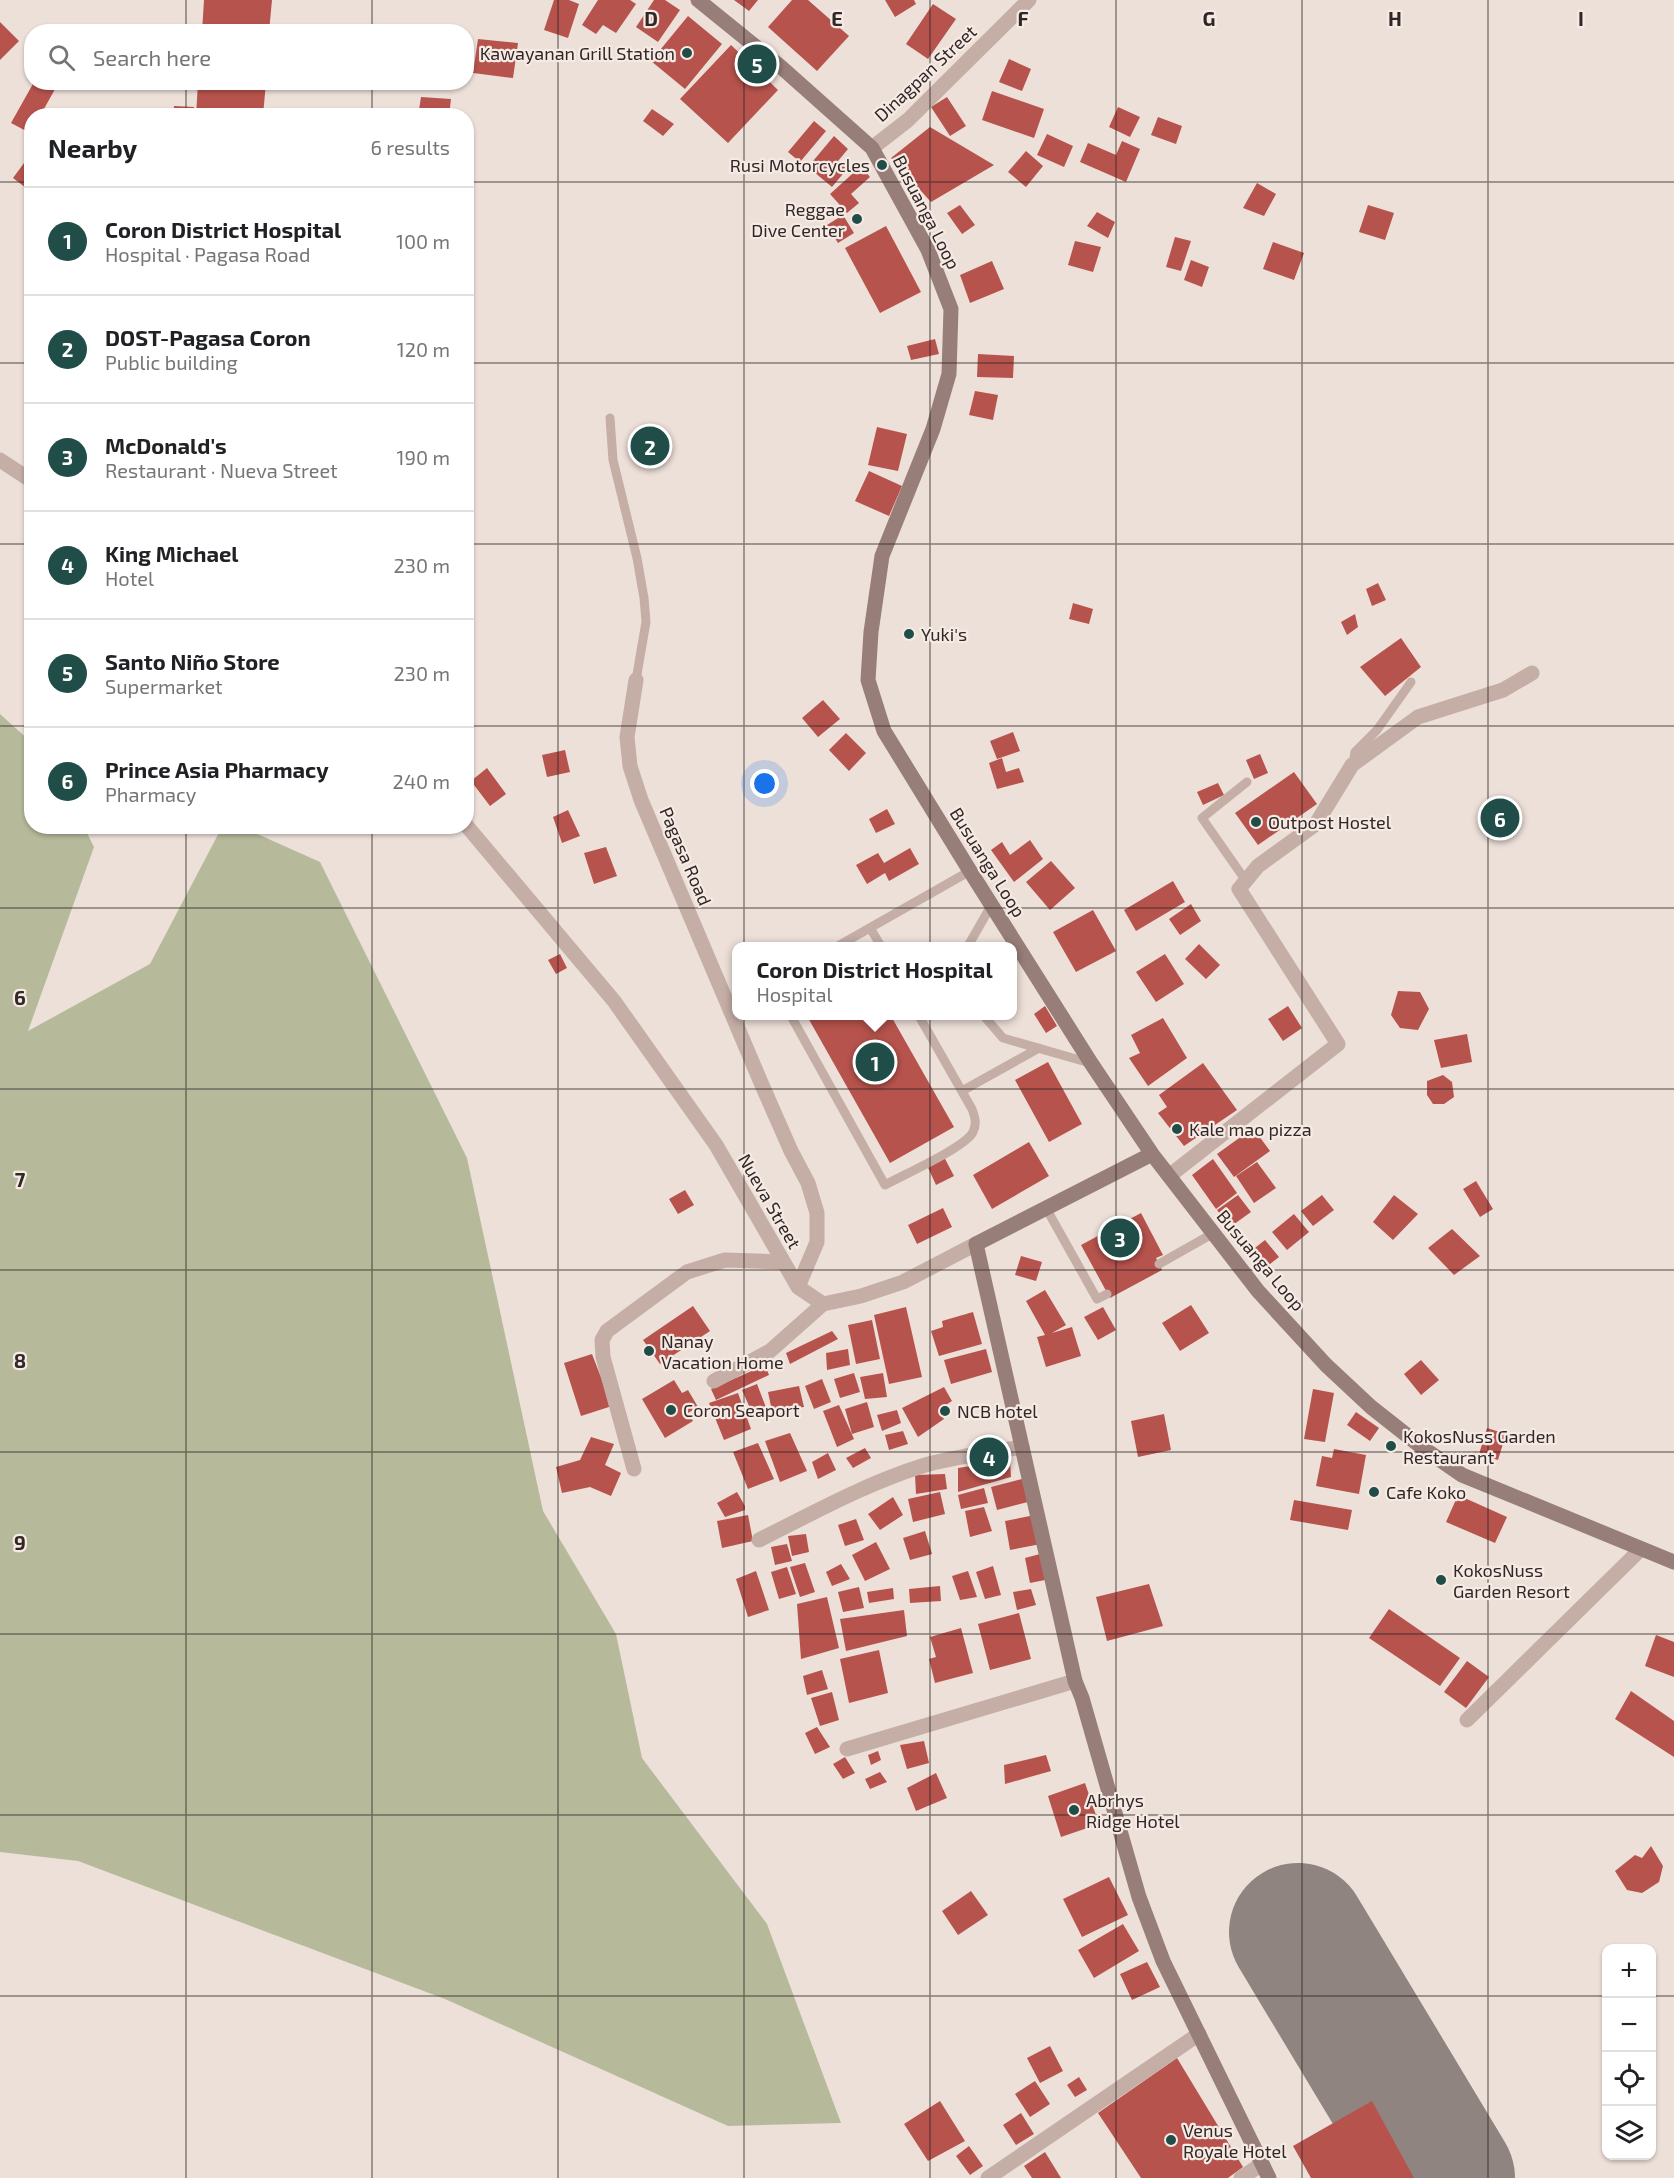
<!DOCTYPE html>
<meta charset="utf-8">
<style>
:root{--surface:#fff;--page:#f2f2f2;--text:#202124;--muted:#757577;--line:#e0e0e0;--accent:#214d48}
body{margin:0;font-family:"Exo 2",sans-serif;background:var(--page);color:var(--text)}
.controls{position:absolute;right:18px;bottom:18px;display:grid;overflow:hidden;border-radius:12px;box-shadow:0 2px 4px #0004}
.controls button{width:54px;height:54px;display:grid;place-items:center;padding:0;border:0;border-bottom:2px solid var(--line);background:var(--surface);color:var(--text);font:30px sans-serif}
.you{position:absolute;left:765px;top:784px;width:21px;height:21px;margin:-15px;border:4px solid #fff;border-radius:50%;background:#1a73e8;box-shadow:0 0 0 9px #1a73e833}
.badge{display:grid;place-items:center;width:39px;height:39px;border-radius:50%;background:var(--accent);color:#fff;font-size:20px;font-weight:700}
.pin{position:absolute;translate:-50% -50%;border:3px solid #fff;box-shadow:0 2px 6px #0006}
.popup{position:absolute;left:732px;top:942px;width:285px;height:78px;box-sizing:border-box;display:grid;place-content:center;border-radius:12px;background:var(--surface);filter:drop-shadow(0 2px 4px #0005);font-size:20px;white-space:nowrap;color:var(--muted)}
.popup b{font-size:22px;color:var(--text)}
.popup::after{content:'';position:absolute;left:50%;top:100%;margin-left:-12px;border:12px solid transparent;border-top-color:var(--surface)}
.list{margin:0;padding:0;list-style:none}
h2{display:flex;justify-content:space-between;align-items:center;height:78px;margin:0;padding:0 24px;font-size:26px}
h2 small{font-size:20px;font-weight:400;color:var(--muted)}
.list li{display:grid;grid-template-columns:39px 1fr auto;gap:18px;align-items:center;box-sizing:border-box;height:108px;padding:0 24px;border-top:2px solid var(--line)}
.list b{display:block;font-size:22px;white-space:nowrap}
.list p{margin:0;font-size:20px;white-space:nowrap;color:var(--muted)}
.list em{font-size:20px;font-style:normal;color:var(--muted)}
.icon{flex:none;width:33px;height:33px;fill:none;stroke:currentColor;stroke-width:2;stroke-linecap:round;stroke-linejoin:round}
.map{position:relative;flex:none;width:1674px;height:2178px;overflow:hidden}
.search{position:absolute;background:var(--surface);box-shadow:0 2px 4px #0004;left:24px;top:24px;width:450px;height:66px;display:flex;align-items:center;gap:15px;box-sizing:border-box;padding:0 21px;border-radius:24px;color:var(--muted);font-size:22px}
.panel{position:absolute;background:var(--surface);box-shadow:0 2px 4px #0004;left:24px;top:108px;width:450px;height:726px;border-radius:24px}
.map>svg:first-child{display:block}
.green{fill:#b6ba9b}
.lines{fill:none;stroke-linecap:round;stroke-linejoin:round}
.runway{stroke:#8f8480;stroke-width:138}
.building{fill:#b7534d}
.service{stroke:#c4aea6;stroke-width:9}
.minor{stroke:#c4aea6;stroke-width:15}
.tertiary{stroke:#c4aea6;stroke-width:15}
.secondary{stroke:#977e78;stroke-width:15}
.grid{fill:none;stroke:#312726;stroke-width:1.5;stroke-opacity:0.55}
.poi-dot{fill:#214d48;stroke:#f6eae4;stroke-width:2}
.labels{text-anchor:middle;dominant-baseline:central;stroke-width:4.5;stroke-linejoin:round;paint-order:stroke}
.poi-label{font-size:18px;fill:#312726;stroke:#f6eae4;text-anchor:start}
.street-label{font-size:18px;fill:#312726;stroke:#f6eae4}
.grid-label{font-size:20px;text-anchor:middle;font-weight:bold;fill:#312726;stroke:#f6eae4;stroke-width:4.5;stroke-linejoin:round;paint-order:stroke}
</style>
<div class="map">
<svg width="1674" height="2178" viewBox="0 0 1674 2178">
<rect width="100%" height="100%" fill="#ede0d9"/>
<path class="green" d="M0 714 31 742 32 826 84 827 94 847 28 1031 150 964 222 827H242L320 862 467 1158 543 1511 616 1634 642 1758 767 1924 841 2123 728 2126 445 1999 78 1861 0 1852Z"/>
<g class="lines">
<path class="runway" d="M1298 1932 1446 2178"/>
</g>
<path class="building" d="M204 0H272L269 32H202Z
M554 0H569L579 4 568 38 544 30Z
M598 0H630L636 4 616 33 603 25 596 34 582 25Z
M654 0H665L680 10 658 42 636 27Z
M734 0H758L749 11Z
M792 0H808L849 36 817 71 768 27Z
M885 0H914L916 4 895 17Z
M933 4 956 19 928 59 906 44Z
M688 16 722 44 685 89 651 61Z
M0 22 19 41 0 60Z
M478 39 518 43 513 78 473 73Z
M731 45 778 90 728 143 680 99Z
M1009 59 1031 69 1022 91 999 82Z
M34 82H59L40 116H32L30 133 11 123Z
M198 82H266L263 116H196Z
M992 91 1044 109 1034 138 982 120Z
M421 97 451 99 449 116H418Z
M947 97 966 126 950 136 931 107Z
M174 106 194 107V116H173Z
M1118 107 1140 117 1130 137 1109 127Z
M652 109 674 124 663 136 643 121Z
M1158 117 1182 126 1176 144 1151 135Z
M814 121 826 131 800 162 788 152Z
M930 127 994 165 931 202 891 158Z
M1047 134 1073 146 1064 167 1037 155Z
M834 136 848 149 838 161 847 169 832 187 808 167Z
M1122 141 1140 149 1126 182 1080 162 1088 143 1116 155Z
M1026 151 1043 166 1026 187 1008 172Z
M24 163 32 168 30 191 13 178Z
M861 166 870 177 851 194 859 203 847 213 830 194Z
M1257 183 1276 194 1264 216 1243 208Z
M960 205 975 225 962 234 947 213Z
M1368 205 1394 213 1385 240 1359 232Z
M1097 212 1115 222 1108 238 1087 226Z
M843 215 854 233 838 243 827 225Z
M886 226 921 292 880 313 845 248Z
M1175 237 1191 241 1181 271 1166 267Z
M1075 241 1101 247 1093 272 1068 265Z
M1273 242 1304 253 1294 280 1263 269Z
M1191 260 1209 267 1202 287 1184 280Z
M992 261 1004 289 970 303 960 275Z
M935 339 939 354 911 360 907 346Z
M978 354 1014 356 1013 378 977 377Z
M975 391 998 395 993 420 969 415Z
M645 426 669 437 655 467 631 455Z
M877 427 907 434 898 471 868 465Z
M869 471 902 486 889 516 855 501Z
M1378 583 1386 600 1372 606 1366 589Z
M1073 603 1093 609 1089 624 1069 619Z
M1355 614 1358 627 1347 635 1341 622Z
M1401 638 1421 667 1385 696 1360 667Z
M823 700 840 719 818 737 802 718Z
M1013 732 1020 751 997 759 990 741Z
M846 733 866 753 849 771 829 750Z
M565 750 570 772 547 777 542 755Z
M1260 754 1268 773 1254 779 1246 760Z
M1002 758 1006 772 1019 768 1024 782 997 789 989 763Z
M487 768 506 794 490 806 471 781Z
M1294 772 1317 804 1258 845 1235 813Z
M1218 783 1224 795 1203 805 1197 792Z
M887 809 895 824 876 833 869 819Z
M568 810 580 836 562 843 553 817Z
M1030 840 1043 859 1014 882 991 850 1002 842 1010 855Z
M606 847 617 876 594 884 584 853Z
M910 848 919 864 889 881 885 873 867 884 856 865 878 853 884 863Z
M1051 861 1075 888 1050 910 1026 882Z
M1173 881 1185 902 1136 931 1124 910Z
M1191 904 1201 921 1180 935 1169 919Z
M1093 910 1116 951 1076 972 1053 932Z
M1199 944 1220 965 1206 979 1185 959Z
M560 954 567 968 556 974 548 960Z
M1165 954 1184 984 1156 1002 1136 972Z
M1398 991 1420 992 1429 1009 1418 1030 1400 1028 1391 1015Z
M1045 1006 1057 1026 1046 1033 1034 1014Z
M1288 1006 1302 1028 1283 1041 1268 1019Z
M807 1016H891L954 1127 890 1163Z
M1163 1018 1187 1058 1148 1086 1129 1058 1140 1053 1131 1035Z
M1467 1034 1472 1062 1441 1068 1434 1040Z
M1048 1062 1082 1124 1049 1142 1015 1080Z
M1203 1063 1237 1110 1184 1146 1158 1113 1167 1107 1159 1095Z
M1443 1075 1452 1082 1454 1097 1444 1104H1433L1427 1095V1081Z
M1253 1128 1270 1151 1234 1177 1217 1154Z
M1029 1142 1049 1176 992 1209 973 1175Z
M943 1155 954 1176 936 1185 926 1163Z
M1213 1159 1237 1193 1216 1209 1192 1175Z
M1257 1162 1276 1188 1254 1203 1236 1176Z
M1476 1181 1493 1209 1480 1217 1463 1189Z
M685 1190 694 1205 678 1214 669 1199Z
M1238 1195 1251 1212 1230 1227 1217 1210Z
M1322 1195 1334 1210 1313 1226 1301 1211Z
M1394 1195 1418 1214 1393 1240 1373 1222Z
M943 1208 952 1227 917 1244 908 1225Z
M1141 1213 1163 1255 1156 1258 1162 1270 1110 1298 1081 1245Z
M1294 1214 1309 1232 1287 1250 1272 1232Z
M1452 1229 1480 1256 1454 1275 1428 1248Z
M1265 1240 1279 1257 1265 1268 1251 1251Z
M1021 1256 1042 1262 1036 1281 1015 1275Z
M1045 1290 1066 1325 1052 1333 1072 1327 1081 1356 1046 1367 1037 1337 1045 1335 1026 1301Z
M1191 1305 1209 1333 1180 1351 1162 1323Z
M693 1306 710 1331 660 1364 643 1340Z
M906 1307 922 1377 889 1384 874 1315Z
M1103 1307 1116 1330 1098 1340 1084 1317Z
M973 1312 982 1344 939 1356 931 1331 943 1327 942 1321Z
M872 1320 880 1359 856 1364 848 1325Z
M832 1331 838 1339 790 1364 786 1353Z
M848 1349 850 1365 827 1370 826 1353Z
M986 1349 992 1372 951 1384 944 1360Z
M592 1354 612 1406 581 1416 564 1363Z
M1421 1360 1439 1380 1421 1395 1404 1374Z
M765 1365 769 1375 716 1400 711 1389Z
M854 1373 860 1392 840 1398 834 1379Z
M883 1373 887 1397 865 1399 860 1377Z
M822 1379 831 1402 814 1409 805 1386Z
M674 1380 682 1393 688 1390 698 1407 688 1413 693 1421 665 1438 642 1399Z
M757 1384 767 1410 753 1415 742 1390Z
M799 1386 804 1407 772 1411 768 1392Z
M944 1387 952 1401 938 1410 944 1419 918 1437 902 1408Z
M1313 1389 1334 1393 1325 1442 1304 1439Z
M738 1393 751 1429 724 1440 709 1403Z
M867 1402 874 1427 852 1434 845 1409Z
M839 1405 854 1439 837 1447 823 1411Z
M897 1410 901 1423 882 1431 877 1415Z
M1356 1412 1379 1428 1370 1441 1347 1425Z
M1164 1414 1171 1450 1138 1457 1131 1421Z
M1487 1428 1506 1434 1498 1460 1479 1454Z
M903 1431 908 1444 889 1450 885 1435Z
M790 1433 807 1471 780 1482 765 1441Z
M591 1437 614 1444 605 1465 621 1473 611 1496 590 1487 562 1493 556 1467 580 1460Z
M758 1443 774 1479 748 1489 733 1452Z
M865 1448 871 1458 853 1468 846 1458Z
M1334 1449 1366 1455 1359 1494 1316 1486 1322 1456 1332 1458Z
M828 1453 836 1470 818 1479 812 1462Z
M1010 1460 1011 1477 958 1492V1468Z
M945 1474 947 1489 916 1494 915 1475Z
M1022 1479 1028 1502 997 1510 991 1487Z
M984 1488 988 1503 961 1509 958 1495Z
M737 1492 745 1506V1510L725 1517 717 1503Z
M940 1492 945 1514 913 1522 908 1499Z
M1458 1495 1507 1517 1495 1543 1446 1522Z
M893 1497 903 1515 880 1530 868 1514Z
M1294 1500 1352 1510 1348 1530 1290 1520Z
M984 1507 992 1531 970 1537 965 1511Z
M748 1515 753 1541 722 1548 717 1521Z
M1035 1515 1041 1544 1010 1550 1005 1521Z
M856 1519 864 1540 845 1546 838 1525Z
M925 1531 932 1554 910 1560 903 1538Z
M806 1534 809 1552 792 1556 788 1536Z
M876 1542 890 1569 865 1581 852 1555Z
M787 1544 792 1561 775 1565 771 1547Z
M1040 1554 1045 1580 1030 1583 1025 1558Z
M805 1563 815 1592 800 1597 790 1567Z
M841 1564 850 1579 832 1586 826 1572Z
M993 1566 1001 1595 985 1599 976 1572Z
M787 1567 796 1594 779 1599 771 1572Z
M756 1571 769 1610 748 1617 736 1579Z
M968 1571 977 1597 960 1600 952 1576Z
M1149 1584 1163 1626 1107 1641 1096 1597Z
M940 1586 941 1601 910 1603 909 1589Z
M859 1587 864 1608 843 1612 838 1592Z
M893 1588 894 1599 869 1603 867 1592Z
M1031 1589 1036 1605 1017 1610 1013 1592Z
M827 1597 839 1648 801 1659 797 1604Z
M1389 1609 1460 1658 1440 1686 1369 1638Z
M904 1610 907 1636 846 1651 840 1619Z
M1019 1613 1031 1659 990 1670 978 1624Z
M961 1628 973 1673 935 1683 929 1659 936 1657 930 1637Z
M1656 1635 1674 1642V1677L1645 1666Z
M879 1650 888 1693 849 1703 840 1659Z
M1467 1661 1489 1677 1466 1708 1444 1692Z
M822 1670 828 1689 807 1695 803 1676Z
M1631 1691 1674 1721V1757L1615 1719Z
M832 1692 839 1720 820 1726 811 1698Z
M817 1727 830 1747 815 1754 805 1733Z
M924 1741 929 1763 907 1769 900 1745Z
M878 1751 881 1760 871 1765 868 1755Z
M1046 1755 1051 1771 1005 1784 1004 1765Z
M845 1757 855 1773 843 1779 833 1764Z
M880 1772 887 1782 870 1789 865 1779Z
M936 1773 947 1798 916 1811 907 1788Z
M1085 1783 1099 1824 1061 1837 1048 1796Z
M1651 1846 1663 1866 1659 1882 1642 1893 1627 1890 1615 1871 1635 1855 1642 1858Z
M1109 1877 1128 1915 1082 1937 1063 1899Z
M971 1891 988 1915 958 1935 942 1911Z
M1123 1924 1139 1951 1094 1978 1078 1950Z
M1147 1962 1160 1987 1132 2000 1120 1974Z
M1050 2046 1063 2071 1040 2083 1027 2058Z
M1177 2058 1243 2167 1228 2178H1141L1098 2113Z
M1079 2077 1087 2090 1075 2097 1067 2085Z
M1035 2081 1050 2104 1030 2117 1015 2094Z
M940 2101 965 2141 928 2161 904 2124Z
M1372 2101 1414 2178H1311L1293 2146Z
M1021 2113 1034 2134 1016 2145 1003 2125Z
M969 2146 983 2166 970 2175 956 2156Z
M1045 2152 1061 2178H1032L1024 2166Z"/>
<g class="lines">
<path class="service" d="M610 418 613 460 637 558 644 598 646 622 636 680
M1353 764 1355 752 1377 730 1411 682
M1246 881 1202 818 1247 782
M870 928 881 946
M838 946 970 871
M968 946 992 904
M791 1016 885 1185C903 1175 966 1147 973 1132 977 1124 975 1117 972 1109L919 1016
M984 1016 1003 1038 1090 1063
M962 1091 1039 1048
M1046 1208 1097 1299 1107 1294
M1159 1264 1212 1234"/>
<path class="minor" d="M872 148 908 120 1029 0
M636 680 627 737 630 766 641 800 762 1085 791 1151 808 1183 817 1213V1242L798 1287
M1169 1176 1338 1044 1239 889 1258 866 1316 824 1352 765 1418 717 1503 690 1532 673
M714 1381 770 1351 823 1304
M634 1469 603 1357 602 1340 607 1331 687 1272 725 1260 783 1262
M759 1540C813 1513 865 1484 922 1466 954 1456 989 1453 1022 1447
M1467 1720 1641 1549
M847 1749 1075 1681
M988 2178 1199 2034
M1241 2178 1262 2164"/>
<path class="tertiary" d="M0 460 32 481
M466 825 614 1001 716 1145 798 1287 823 1304 861 1296 903 1282 976 1244"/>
<path class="secondary" d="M698 0 781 67 872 148 928 250 951 309 949 374 933 429 882 556 871 632 868 680 884 731 970 871 1091 1063 1152 1154 1258 1291 1326 1365 1371 1407 1423 1448 1462 1475 1674 1562
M1152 1154 976 1244 1075 1681 1082 1698 1139 1897 1163 1961 1269 2178"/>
</g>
<path class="grid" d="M186 0V32M372 0V32M558 0V2178M744 0V2178M930 0V2178M1116 0V2178M1302 0V2178M1488 0V2178M186 82V116M372 82V116M0 182H32M466 182H1674M0 363H32M466 363H1674M0 544H32M466 544H1674M0 726H32M466 726H1674M186 826V2178M372 826V2178M0 908H1674M0 1089H1674M0 1270H1674M0 1452H1674M0 1634H1674M0 1815H1674M0 1996H1606M1652 1996H1674"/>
<g class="poi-dot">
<circle cx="687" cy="53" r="6"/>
<circle cx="882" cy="165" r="6"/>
<circle cx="857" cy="219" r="6"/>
<circle cx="909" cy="634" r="6"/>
<circle cx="1256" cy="822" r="6"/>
<circle cx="1177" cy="1129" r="6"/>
<circle cx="649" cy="1351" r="6"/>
<circle cx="671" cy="1410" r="6"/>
<circle cx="945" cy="1411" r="6"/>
<circle cx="1391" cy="1446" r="6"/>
<circle cx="1374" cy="1492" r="6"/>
<circle cx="1441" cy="1580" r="6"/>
<circle cx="1074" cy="1810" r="6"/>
<circle cx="1171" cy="2140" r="6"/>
</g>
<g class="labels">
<g class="poi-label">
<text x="675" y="53" text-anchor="end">Kawayanan Grill Station</text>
<text x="870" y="165" text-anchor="end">Rusi Motorcycles</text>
<text x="845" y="209" text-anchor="end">Reggae<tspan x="845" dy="21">Dive Center</tspan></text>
<text x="921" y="634">Yuki's</text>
<text x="1268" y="822">Outpost Hostel</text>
<text x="1189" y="1129">Kale mao pizza</text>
<text x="661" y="1341">Nanay<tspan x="661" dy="21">Vacation Home</tspan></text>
<text x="683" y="1410">Coron Seaport</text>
<text x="957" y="1411">NCB hotel</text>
<text x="1403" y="1436">KokosNuss Garden<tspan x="1403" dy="21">Restaurant</tspan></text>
<text x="1386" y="1492">Cafe Koko</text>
<text x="1453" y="1570">KokosNuss<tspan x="1453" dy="21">Garden Resort</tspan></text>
<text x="1086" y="1800">Abrhys<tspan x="1086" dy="21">Ridge Hotel</tspan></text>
<text x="1183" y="2130">Venus<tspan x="1183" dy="21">Royale Hotel</tspan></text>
</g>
<g class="street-label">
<text transform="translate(925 73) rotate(-43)">Dinagpan Street</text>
<text transform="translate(927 212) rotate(63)">Busuanga Loop</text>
<text transform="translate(686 856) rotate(67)">Pagasa Road</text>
<text transform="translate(988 862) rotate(58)">Busuanga Loop</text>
<text transform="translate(770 1201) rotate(60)">Nueva Street</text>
<text transform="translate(1261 1260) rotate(50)">Busuanga Loop</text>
</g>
</g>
<g class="grid-label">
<text x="651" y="26">D</text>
<text x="837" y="26">E</text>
<text x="1023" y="26">F</text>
<text x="1209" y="26">G</text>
<text x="1395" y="26">H</text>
<text x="1581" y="26">I</text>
<text x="20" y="1005">6</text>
<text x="20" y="1187">7</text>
<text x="20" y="1368">8</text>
<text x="20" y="1550">9</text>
</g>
</svg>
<div class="controls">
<button>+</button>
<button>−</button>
<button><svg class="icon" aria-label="locate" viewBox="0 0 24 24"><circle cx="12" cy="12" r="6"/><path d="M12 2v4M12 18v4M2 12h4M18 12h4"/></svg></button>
<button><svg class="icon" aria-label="layers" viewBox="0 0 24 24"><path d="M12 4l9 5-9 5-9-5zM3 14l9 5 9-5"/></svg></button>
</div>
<div class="you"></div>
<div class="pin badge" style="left:875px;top:1062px">1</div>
<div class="popup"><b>Coron District Hospital</b>Hospital</div>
<div class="pin badge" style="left:650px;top:446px">2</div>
<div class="pin badge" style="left:1120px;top:1238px">3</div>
<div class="pin badge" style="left:989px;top:1457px">4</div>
<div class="pin badge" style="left:757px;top:64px">5</div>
<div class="pin badge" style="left:1500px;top:818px">6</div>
<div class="search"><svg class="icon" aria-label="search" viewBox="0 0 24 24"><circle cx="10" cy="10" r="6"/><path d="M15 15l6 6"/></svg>Search here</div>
<section class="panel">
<h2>Nearby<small>6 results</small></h2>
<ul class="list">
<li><span class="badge">1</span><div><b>Coron District Hospital</b><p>Hospital · Pagasa Road</p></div><em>100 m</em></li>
<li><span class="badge">2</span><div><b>DOST-Pagasa Coron</b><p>Public building</p></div><em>120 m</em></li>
<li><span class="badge">3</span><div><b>McDonald's</b><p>Restaurant · Nueva Street</p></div><em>190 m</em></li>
<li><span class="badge">4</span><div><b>King Michael</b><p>Hotel</p></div><em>230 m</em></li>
<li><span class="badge">5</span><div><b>Santo Niño Store</b><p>Supermarket</p></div><em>230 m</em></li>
<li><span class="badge">6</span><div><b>Prince Asia Pharmacy</b><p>Pharmacy</p></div><em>240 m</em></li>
</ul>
</section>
</div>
